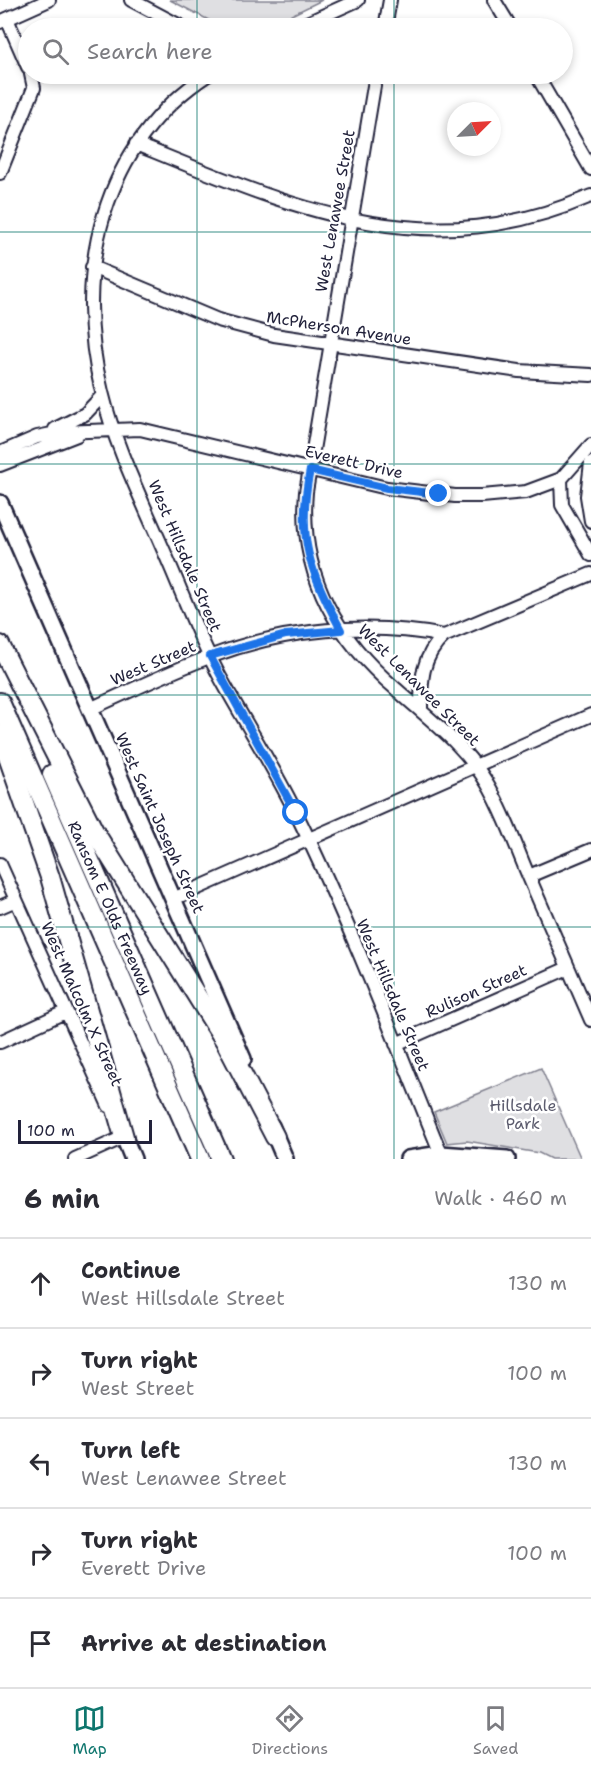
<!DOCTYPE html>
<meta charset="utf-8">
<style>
:root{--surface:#fff;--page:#f7f7f7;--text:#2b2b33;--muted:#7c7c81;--line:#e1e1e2;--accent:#0f766e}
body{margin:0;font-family:"Shantell Sans",sans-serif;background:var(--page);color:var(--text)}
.compass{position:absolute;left:447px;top:102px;width:54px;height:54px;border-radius:50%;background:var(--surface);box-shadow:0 3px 9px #0003;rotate:66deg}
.scale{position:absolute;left:18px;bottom:15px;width:134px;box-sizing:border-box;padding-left:6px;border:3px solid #22223b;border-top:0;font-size:16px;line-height:21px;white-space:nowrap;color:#22223b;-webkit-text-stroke:4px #fff;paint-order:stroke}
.stop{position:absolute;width:18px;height:18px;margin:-14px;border:4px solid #1a73e8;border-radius:50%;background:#fff}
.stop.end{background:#1a73e8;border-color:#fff;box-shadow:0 2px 6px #0008}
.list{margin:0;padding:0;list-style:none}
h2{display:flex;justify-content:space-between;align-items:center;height:78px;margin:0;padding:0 24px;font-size:26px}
h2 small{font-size:20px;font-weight:400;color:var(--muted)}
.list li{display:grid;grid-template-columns:39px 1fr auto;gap:18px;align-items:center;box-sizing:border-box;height:90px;padding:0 24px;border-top:2px solid var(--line)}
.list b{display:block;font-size:22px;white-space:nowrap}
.list p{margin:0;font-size:20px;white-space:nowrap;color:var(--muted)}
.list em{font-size:20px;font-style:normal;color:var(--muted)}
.icon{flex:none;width:33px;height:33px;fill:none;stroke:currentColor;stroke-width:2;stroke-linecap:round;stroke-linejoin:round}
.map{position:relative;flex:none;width:591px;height:1159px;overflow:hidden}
.search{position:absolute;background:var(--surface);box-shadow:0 3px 9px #0003;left:18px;right:18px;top:18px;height:66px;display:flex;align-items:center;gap:15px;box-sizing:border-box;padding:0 21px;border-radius:33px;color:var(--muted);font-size:22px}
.sheet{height:528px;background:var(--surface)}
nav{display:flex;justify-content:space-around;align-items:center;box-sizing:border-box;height:84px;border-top:2px solid var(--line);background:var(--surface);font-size:16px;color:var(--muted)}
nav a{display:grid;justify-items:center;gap:3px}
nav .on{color:var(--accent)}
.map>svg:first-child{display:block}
.green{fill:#dfdfe2;stroke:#80808e;stroke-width:1.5}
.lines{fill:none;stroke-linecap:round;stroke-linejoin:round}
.minor-casing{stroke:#22223b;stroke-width:16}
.major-casing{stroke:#22223b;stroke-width:20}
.highway-casing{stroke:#22223b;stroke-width:22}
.minor{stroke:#fff;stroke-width:12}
.major{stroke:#fff;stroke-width:15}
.highway{stroke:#fff;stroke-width:18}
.route{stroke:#1a73e8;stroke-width:8}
.grid{fill:none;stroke:#0f766e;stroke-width:1.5;stroke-opacity:0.55}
.labels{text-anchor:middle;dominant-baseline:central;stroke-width:5;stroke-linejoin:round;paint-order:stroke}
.street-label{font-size:16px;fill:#22223b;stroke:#fff}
.park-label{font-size:16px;fill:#5b5b6d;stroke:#fff}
</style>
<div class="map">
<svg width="591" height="1159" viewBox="0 0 591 1159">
<rect width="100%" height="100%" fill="#fff"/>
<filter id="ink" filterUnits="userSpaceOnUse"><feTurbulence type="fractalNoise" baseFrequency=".0167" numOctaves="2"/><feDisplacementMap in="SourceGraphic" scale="12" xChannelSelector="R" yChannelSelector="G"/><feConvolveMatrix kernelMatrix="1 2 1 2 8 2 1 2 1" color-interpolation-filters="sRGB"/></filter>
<g filter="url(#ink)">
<path class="green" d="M170 0H322L265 28H224Z
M541 1068 581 1159H551L539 1153 467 1141 447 1143 434 1112Z"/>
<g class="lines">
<defs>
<path id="minor" d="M131 0 184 28
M494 0 511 28
M7 19 28 67
M0 22 49 0
M296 28 358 0
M385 28 390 0
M209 74C102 143 72 273 102 392 115 446 141 498 163 549 183 594 200 642 225 686 249 729 276 771 298 817 351 926 395 1041 441 1154
M376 74 306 492C299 573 335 637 396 689 429 719 464 744 487 783 503 810 514 841 526 870 548 920 569 970 591 1020
M536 74 591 169
M136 144C291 207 425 268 591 196
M0 173 34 88 31 74
M92 267 218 320 274 335 519 371 591 375
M55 429 85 414 102 396
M0 453 37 437 62 432 140 429 387 488 455 496H482L526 492 561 479 591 445
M591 463 587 496 591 521
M0 465 77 435
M561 479 562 505 591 555
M90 709C130 691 171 671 212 656 284 629 368 621 444 636L591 574
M421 710C421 681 421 657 444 636
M0 864 109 1106
M529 876 591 850
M173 899 591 715
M0 907 16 900
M0 1042 65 1012
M396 1044 568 968
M75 1159 124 1137 120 1130"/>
<path id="major" d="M0 503 243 1059
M271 1126 285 1159
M124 1137 133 1159
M408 1159 441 1154 507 1159"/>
<g id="highway">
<path d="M0 645 94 831 225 1041 275 1137"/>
<path d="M0 702 200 1159"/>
<path d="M0 734 50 877 124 1137"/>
<path id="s1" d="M52 774 221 1159"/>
</g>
</defs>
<use href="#minor" class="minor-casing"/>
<use href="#major" class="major-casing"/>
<use href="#highway" class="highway-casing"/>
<use href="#minor" class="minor"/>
<use href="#major" class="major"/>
<use href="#highway" class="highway"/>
</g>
</g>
<g class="lines" filter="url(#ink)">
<path class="route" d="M296 813 210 656 286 635 341 630C310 571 296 538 310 470L387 488 439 494"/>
</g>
<path class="grid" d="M197 0V28M394 0V28M197 74V1159M394 74V1159M0 232H591M0 464H591M0 695H591M0 927H591"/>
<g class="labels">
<g class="street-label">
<text transform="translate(335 211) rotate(-80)">West Lenawee Street</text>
<text transform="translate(339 328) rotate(9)">McPherson Avenue</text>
<text transform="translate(354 462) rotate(13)">Everett Drive</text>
<text transform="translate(185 556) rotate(67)">West Hillsdale Street</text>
<text transform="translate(153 663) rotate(-23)">West Street</text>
<text transform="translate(419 685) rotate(45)">West Lenawee Street</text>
<text transform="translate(160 823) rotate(66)">West Saint Joseph Street</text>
<text stroke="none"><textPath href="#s1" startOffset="146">Ransom E Olds Freeway</textPath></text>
<text transform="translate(476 991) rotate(-24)">Rulison Street</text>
<text transform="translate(393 995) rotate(67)">West Hillsdale Street</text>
<text transform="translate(82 1004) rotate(66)">West Malcolm X Street</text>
</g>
<g class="park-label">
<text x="523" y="1105">Hillsdale<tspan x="523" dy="18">Park</tspan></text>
</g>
</g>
</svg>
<svg class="compass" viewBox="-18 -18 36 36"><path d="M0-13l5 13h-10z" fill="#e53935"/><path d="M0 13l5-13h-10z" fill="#7c7c81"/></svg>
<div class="scale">100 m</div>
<div class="stop" style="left:296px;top:813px"></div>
<div class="stop end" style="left:439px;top:494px"></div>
<div class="search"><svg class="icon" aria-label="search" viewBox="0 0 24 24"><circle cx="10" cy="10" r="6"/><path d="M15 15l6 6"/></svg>Search here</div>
</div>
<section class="sheet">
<h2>6 min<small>Walk · 460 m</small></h2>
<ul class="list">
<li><svg class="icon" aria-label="ahead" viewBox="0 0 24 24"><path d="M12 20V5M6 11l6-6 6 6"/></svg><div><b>Continue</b><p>West Hillsdale Street</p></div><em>130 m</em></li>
<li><svg class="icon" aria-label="right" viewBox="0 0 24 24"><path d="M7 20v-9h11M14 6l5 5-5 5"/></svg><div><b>Turn right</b><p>West Street</p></div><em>100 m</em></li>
<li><svg class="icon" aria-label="left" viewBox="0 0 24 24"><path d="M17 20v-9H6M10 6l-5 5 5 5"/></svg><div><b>Turn left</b><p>West Lenawee Street</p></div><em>130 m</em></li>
<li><svg class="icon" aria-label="right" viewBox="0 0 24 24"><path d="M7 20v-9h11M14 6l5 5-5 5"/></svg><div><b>Turn right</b><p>Everett Drive</p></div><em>100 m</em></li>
<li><svg class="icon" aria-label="arrive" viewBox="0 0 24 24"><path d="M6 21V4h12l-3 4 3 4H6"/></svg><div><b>Arrive at destination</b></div></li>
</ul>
</section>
<nav>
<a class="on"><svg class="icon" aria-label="map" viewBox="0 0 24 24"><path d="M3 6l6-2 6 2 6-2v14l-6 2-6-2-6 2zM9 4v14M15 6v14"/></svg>Map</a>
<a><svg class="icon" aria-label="directions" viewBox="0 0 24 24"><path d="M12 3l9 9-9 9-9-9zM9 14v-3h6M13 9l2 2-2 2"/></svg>Directions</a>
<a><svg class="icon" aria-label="saved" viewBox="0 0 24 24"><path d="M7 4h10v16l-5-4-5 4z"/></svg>Saved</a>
</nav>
